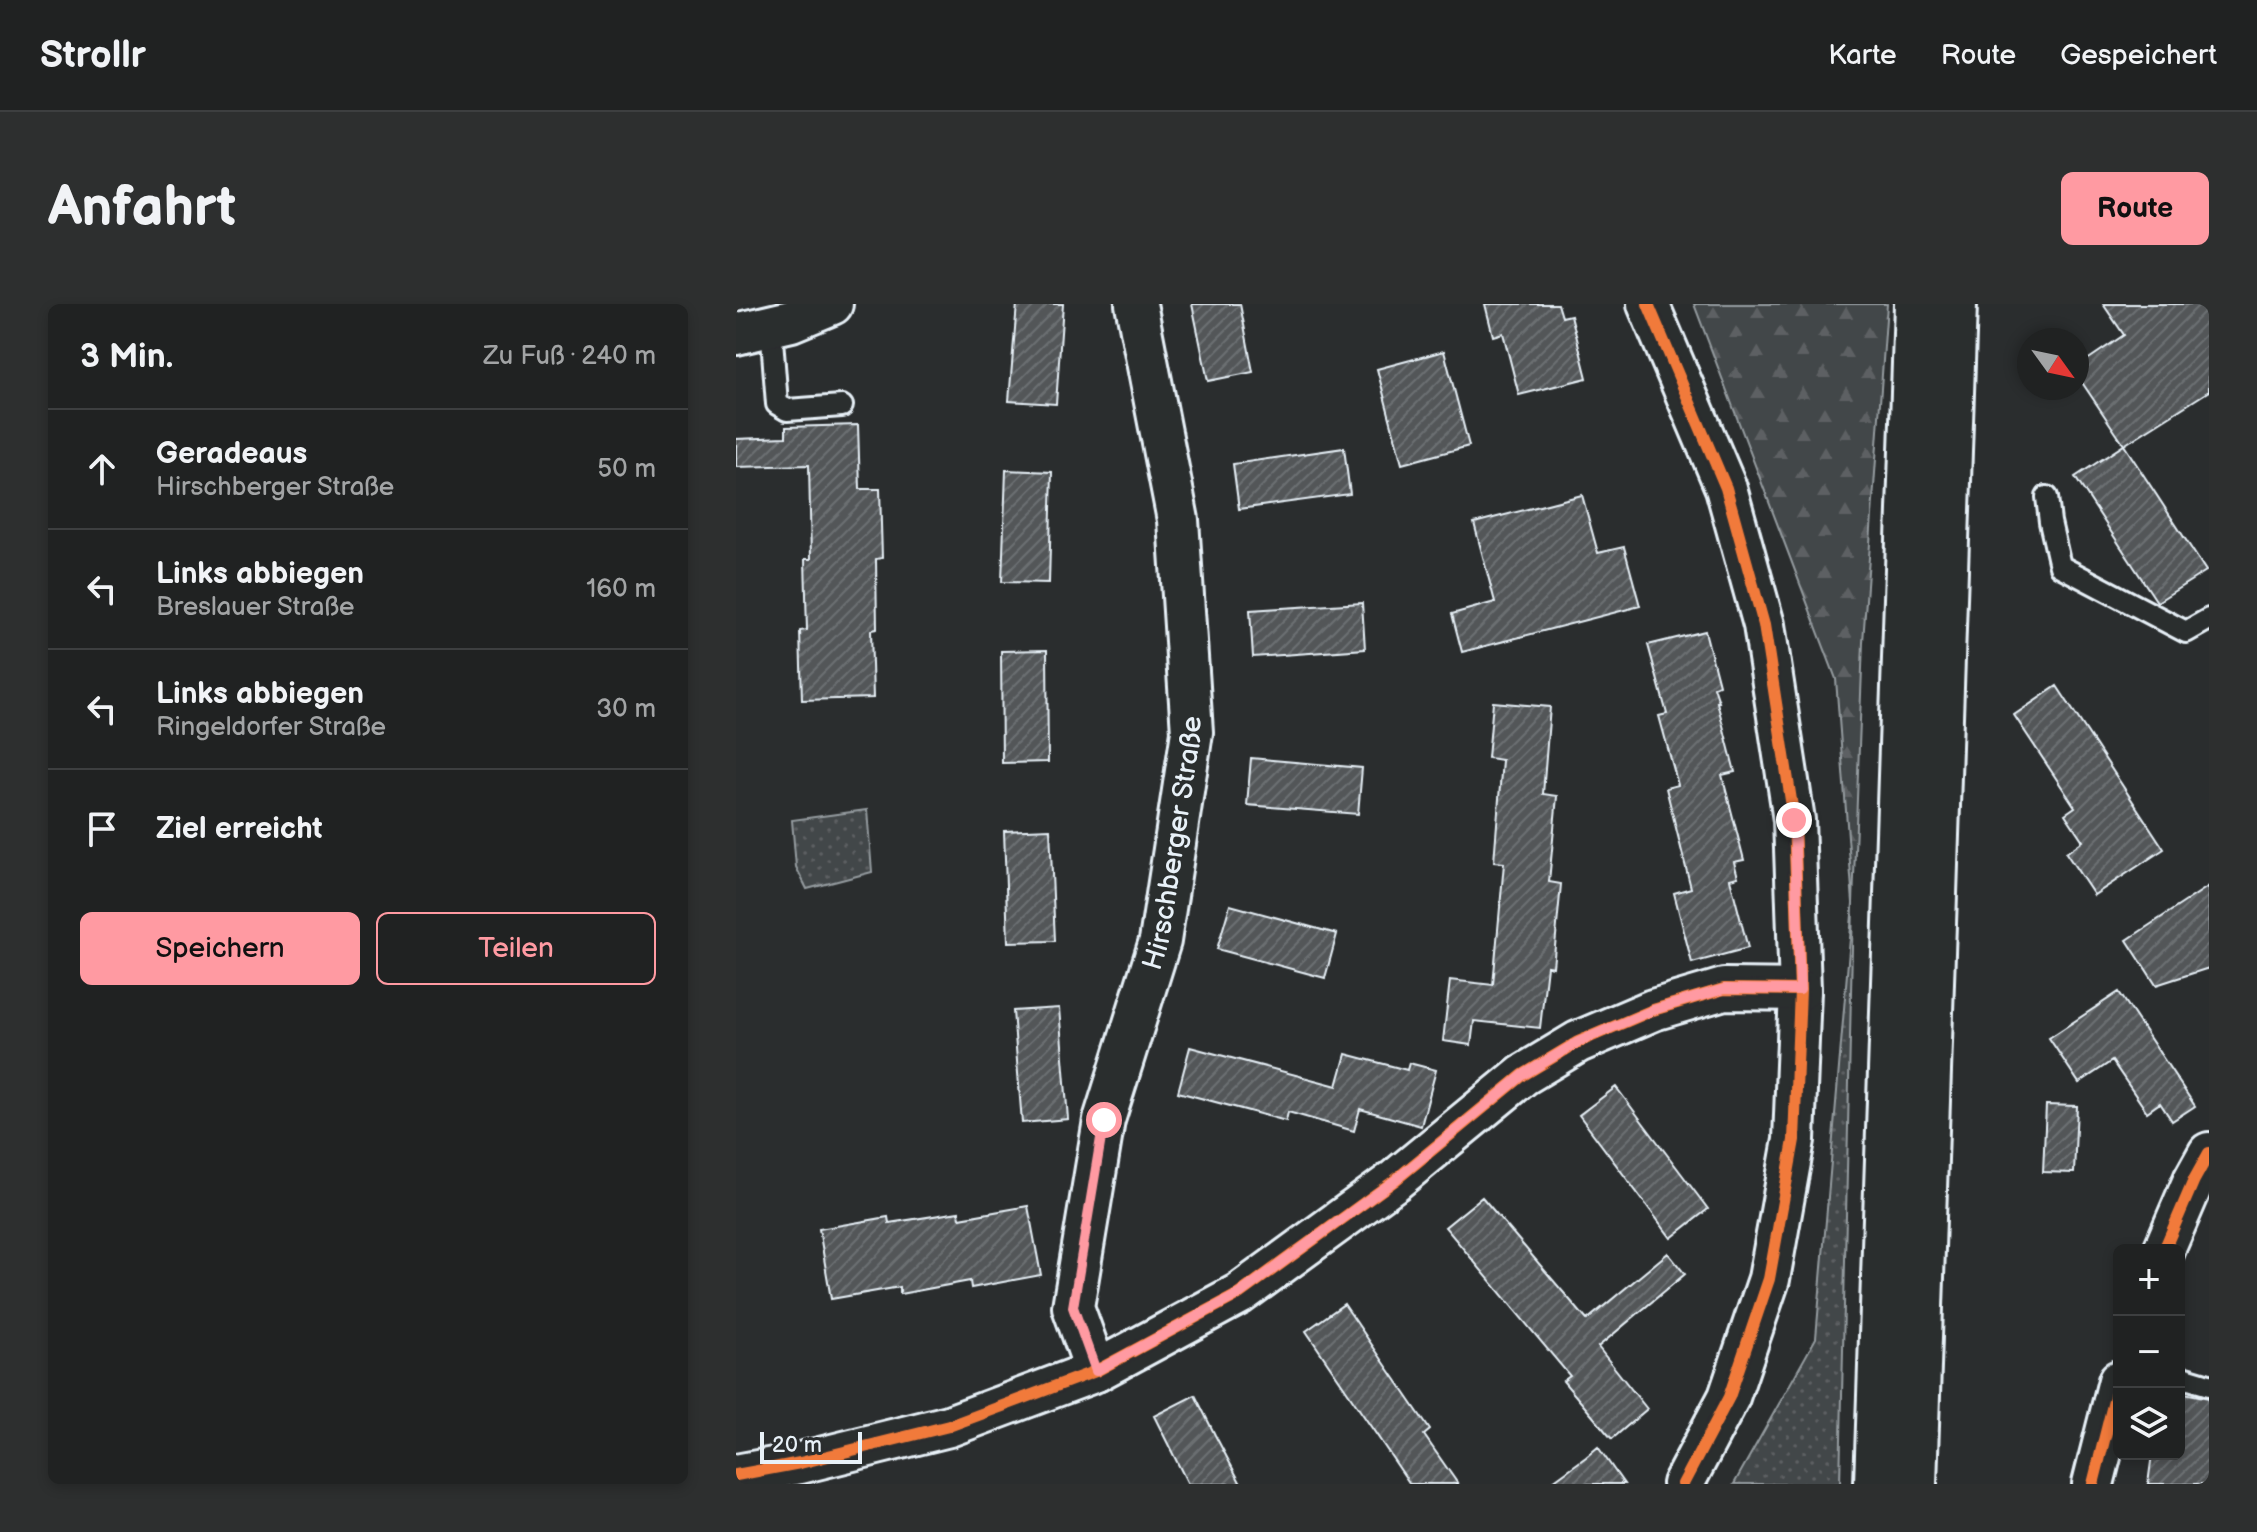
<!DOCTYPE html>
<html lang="de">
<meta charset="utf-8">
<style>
:root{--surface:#202222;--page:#2d2f2f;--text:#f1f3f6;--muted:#a2a4a5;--line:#3d3f40;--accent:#ff9aa2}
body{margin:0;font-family:"Balsamiq Sans",sans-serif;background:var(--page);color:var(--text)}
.controls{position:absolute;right:24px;bottom:24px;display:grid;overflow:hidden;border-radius:12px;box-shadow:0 4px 12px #0003}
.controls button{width:72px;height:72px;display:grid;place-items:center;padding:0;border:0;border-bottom:2px solid var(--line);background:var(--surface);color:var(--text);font:40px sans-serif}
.compass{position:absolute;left:1281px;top:24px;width:72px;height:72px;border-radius:50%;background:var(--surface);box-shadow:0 4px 12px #0003;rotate:123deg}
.scale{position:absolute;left:24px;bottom:20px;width:102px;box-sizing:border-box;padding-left:8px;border:4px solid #e8f1f8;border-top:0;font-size:22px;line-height:28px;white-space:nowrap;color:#e8f1f8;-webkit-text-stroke:6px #2a2d2e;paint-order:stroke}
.stop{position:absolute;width:24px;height:24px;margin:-18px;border:6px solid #ff9aa2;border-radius:50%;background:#fff}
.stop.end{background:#ff9aa2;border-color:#fff;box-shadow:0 2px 8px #0008}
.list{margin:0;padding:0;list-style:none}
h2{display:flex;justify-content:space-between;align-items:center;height:104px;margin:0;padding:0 32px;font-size:34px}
h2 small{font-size:26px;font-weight:400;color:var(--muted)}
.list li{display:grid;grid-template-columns:52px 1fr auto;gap:24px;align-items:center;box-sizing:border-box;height:120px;padding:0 32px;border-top:2px solid var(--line)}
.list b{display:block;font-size:30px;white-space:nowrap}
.list p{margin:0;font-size:26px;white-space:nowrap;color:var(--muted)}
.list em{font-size:26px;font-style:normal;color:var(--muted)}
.actions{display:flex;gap:16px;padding:24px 32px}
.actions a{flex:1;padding:18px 0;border:2px solid var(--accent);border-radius:12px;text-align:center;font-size:28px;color:var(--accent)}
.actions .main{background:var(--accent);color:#111}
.icon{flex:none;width:44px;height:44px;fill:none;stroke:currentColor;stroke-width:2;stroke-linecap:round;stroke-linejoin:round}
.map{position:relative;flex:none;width:1473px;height:1180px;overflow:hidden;border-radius:12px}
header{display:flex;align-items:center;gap:48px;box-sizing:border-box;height:112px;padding:0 40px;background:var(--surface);border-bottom:2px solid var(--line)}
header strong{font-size:38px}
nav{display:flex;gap:44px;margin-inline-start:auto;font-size:28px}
.intro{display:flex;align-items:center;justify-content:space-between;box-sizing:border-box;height:192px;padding:0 48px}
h1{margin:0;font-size:56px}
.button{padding:20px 36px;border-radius:12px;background:var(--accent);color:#111;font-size:28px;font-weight:700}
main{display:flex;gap:48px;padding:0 48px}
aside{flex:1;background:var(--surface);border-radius:12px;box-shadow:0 4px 12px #0003}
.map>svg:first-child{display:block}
.green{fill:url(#green-dots);stroke:#959ca0;stroke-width:2}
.forest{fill:url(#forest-firs);stroke:#959ca0;stroke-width:2}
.building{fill:url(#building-hatch);stroke:#e8f1f8;stroke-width:2}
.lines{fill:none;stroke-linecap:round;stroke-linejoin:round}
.lane-casing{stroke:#e8f1f8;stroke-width:26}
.street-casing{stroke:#e8f1f8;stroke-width:46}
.highway-casing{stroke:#e8f1f8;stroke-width:50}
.lane{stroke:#2a2d2e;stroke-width:20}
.street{stroke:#2a2d2e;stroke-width:40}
.highway{stroke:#2a2d2e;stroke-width:44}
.cycleway-casing{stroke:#2a2d2e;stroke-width:17}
.cycleway{stroke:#f17a3a;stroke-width:12}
.route{stroke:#ff9aa2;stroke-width:10}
.labels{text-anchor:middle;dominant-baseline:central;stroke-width:8;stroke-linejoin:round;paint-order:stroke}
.street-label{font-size:28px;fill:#e8f1f8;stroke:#2a2d2e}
</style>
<header>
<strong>Strollr</strong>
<nav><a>Karte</a><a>Route</a><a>Gespeichert</a></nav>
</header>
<div class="intro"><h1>Anfahrt</h1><a class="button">Route</a></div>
<main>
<aside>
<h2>3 Min.<small>Zu Fuß · 240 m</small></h2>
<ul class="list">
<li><svg class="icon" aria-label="ahead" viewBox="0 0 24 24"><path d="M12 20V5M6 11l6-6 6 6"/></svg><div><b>Geradeaus</b><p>Hirschberger Straße</p></div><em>50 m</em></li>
<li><svg class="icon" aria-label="left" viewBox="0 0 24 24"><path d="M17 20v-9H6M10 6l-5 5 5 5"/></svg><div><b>Links abbiegen</b><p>Breslauer Straße</p></div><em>160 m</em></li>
<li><svg class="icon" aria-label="left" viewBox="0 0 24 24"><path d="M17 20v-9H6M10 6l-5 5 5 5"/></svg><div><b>Links abbiegen</b><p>Ringeldorfer Straße</p></div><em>30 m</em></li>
<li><svg class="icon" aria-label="arrive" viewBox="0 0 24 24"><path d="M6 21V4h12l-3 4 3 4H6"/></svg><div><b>Ziel erreicht</b></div></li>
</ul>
<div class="actions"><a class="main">Speichern</a><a>Teilen</a></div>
</aside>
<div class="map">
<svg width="1473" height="1180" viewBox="0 0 1473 1180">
<defs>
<pattern id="green-dots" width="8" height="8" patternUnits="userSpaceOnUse" patternTransform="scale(2)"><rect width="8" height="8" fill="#424648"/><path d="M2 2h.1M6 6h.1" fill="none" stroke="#5d6163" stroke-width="1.8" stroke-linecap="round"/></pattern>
<pattern id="forest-firs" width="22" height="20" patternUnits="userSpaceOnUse" patternTransform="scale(2)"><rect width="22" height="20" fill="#424648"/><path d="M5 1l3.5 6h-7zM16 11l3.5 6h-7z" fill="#5d6163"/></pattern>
<pattern id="building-hatch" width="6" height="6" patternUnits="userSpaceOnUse" patternTransform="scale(2)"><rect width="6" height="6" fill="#535759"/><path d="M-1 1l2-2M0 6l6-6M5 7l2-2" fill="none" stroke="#6c7072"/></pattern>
</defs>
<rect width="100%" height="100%" fill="#2a2d2e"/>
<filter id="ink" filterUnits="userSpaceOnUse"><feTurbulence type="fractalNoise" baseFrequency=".0125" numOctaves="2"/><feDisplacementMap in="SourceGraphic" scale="16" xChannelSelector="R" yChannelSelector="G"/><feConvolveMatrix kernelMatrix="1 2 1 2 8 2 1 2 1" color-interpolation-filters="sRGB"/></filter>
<g filter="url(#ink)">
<path class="green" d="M131 506 136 568 71 585 60 563 56 516Z
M1117 599 1104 1180H998L1080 1034Z"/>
<path class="forest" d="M958 0H1151L1127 338 1117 599 1100 375Z"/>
<path class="building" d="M281 0H327L320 100 273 97Z
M456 0H504L517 68 472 77Z
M749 0H822L826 13 835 11 851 74 783 91 767 29 757 32Z
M1367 0H1473V87L1388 141 1341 71V63L1388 31Z
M708 47 733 142 666 160 641 65Z
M122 121 124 185H144L146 254 140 255 141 325 135 326 137 394 66 396 64 327 71 326 69 255H75L73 161 0 163V135L50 133V123Z
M1388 141 1470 267 1421 298 1339 173Z
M608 144 614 190 503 205 497 160Z
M270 166 316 168 313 279 266 278Z
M846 191 862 249 888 243 904 302 726 348 716 310 759 298 738 219Z
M626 299 629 345 517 353 514 306Z
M969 327 983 381 978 383 983 398H981L999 468 986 471 1008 556 998 558 1002 573 994 575 1012 644 956 659 938 589 955 584 930 484 942 481 923 412 931 410 912 341Z
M311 346 312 458 266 459 265 347Z
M1321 382 1428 545 1358 591 1330 549 1347 537 1329 510 1339 503 1278 411Z
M757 398 814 403 807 490 821 492 813 578 825 580 817 663 811 662 804 724 738 717 735 741 707 737 714 676 757 681 768 559 758 558 766 456 752 454Z
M515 454 626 464 622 510 511 501Z
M314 525 319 637 272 638 268 527Z
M1473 582V664L1420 681 1391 636Z
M494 601 601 630 589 674 481 645Z
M1383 688 1459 802 1436 817 1424 799 1411 808 1376 757 1343 779 1313 734Z
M323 704 332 815 286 819 277 707Z
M454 743 601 782 610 750 671 766 673 759 700 766 685 822 624 805 618 827 552 808 550 817 442 788Z
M880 783 972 905 935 934 843 811Z
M1310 801 1341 802 1338 869 1307 868Z
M746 893 851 1016 932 949 949 970 862 1043 911 1105 876 1135 827 1077 834 1072 709 923Z
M292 902 305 971 235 984 234 977 164 990V983L95 995 83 925 152 913 153 919 223 908 224 914Z
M608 1000 694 1126 688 1131 722 1180H674L570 1027Z
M1443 1088 1473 1094V1180H1412L1416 1150H1443Z
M459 1091 479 1131 505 1180H452L418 1112Z
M862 1143 888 1180H813L850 1153Z"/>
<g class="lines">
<defs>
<path id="lane" d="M35 22 41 100 51 106 106 102
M1311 193 1314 218 1324 262 1450 328 1473 315
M1443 1072 1473 1081"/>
<g id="street">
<path d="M912 0 990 184 1028 321 1058 516 1064 686 1058 836 1033 975 993 1093 947 1180"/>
<path d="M0 30 55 17 96 0"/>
<path d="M1428 946 1458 876 1473 849"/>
<path id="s1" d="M360 1067 337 1003 368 816 424 637 456 428 442 216 400 0"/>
<path d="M0 1171 64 1159 213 1122 360 1067 503 990 658 877 787 771 842 738 917 706 988 685 1064 686"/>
<path d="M1357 1180 1383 1077"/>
</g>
<path id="highway" d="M1141 1180 1181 0
M1178 1180 1218 0"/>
</defs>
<use href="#lane" class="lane-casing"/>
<use href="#street" class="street-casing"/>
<use href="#highway" class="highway-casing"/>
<use href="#lane" class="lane"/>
<use href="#street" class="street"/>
<use href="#highway" class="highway"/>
<defs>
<path id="cycleway" d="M912 0 990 184 1028 321 1058 516 1064 686 1058 836 1033 975 993 1093 947 1180
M1428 946 1458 876 1473 849
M0 1171 64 1159 213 1122 360 1067 503 990 658 877 787 771 842 738 917 706 988 685 1064 686
M1357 1180 1383 1077"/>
</defs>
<use href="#cycleway" class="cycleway-casing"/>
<use href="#cycleway" class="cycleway"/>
</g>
</g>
<g class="lines" filter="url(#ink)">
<path class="route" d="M368 816 337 1003 360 1067 503 990 658 877 787 771 842 738 917 706 988 685 1064 686 1058 516"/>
</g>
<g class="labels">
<g class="street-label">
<text stroke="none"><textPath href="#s1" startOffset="544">Hirschberger Straße</textPath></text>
</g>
</g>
</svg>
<div class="controls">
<button>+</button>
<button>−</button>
<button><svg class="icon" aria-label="layers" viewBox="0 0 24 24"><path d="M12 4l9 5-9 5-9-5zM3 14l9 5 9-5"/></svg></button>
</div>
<svg class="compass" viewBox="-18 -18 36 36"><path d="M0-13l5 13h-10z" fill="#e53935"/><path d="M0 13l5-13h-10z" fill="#a2a4a5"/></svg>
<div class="scale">20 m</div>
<div class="stop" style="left:368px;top:816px"></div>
<div class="stop end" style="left:1058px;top:516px"></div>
</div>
</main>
